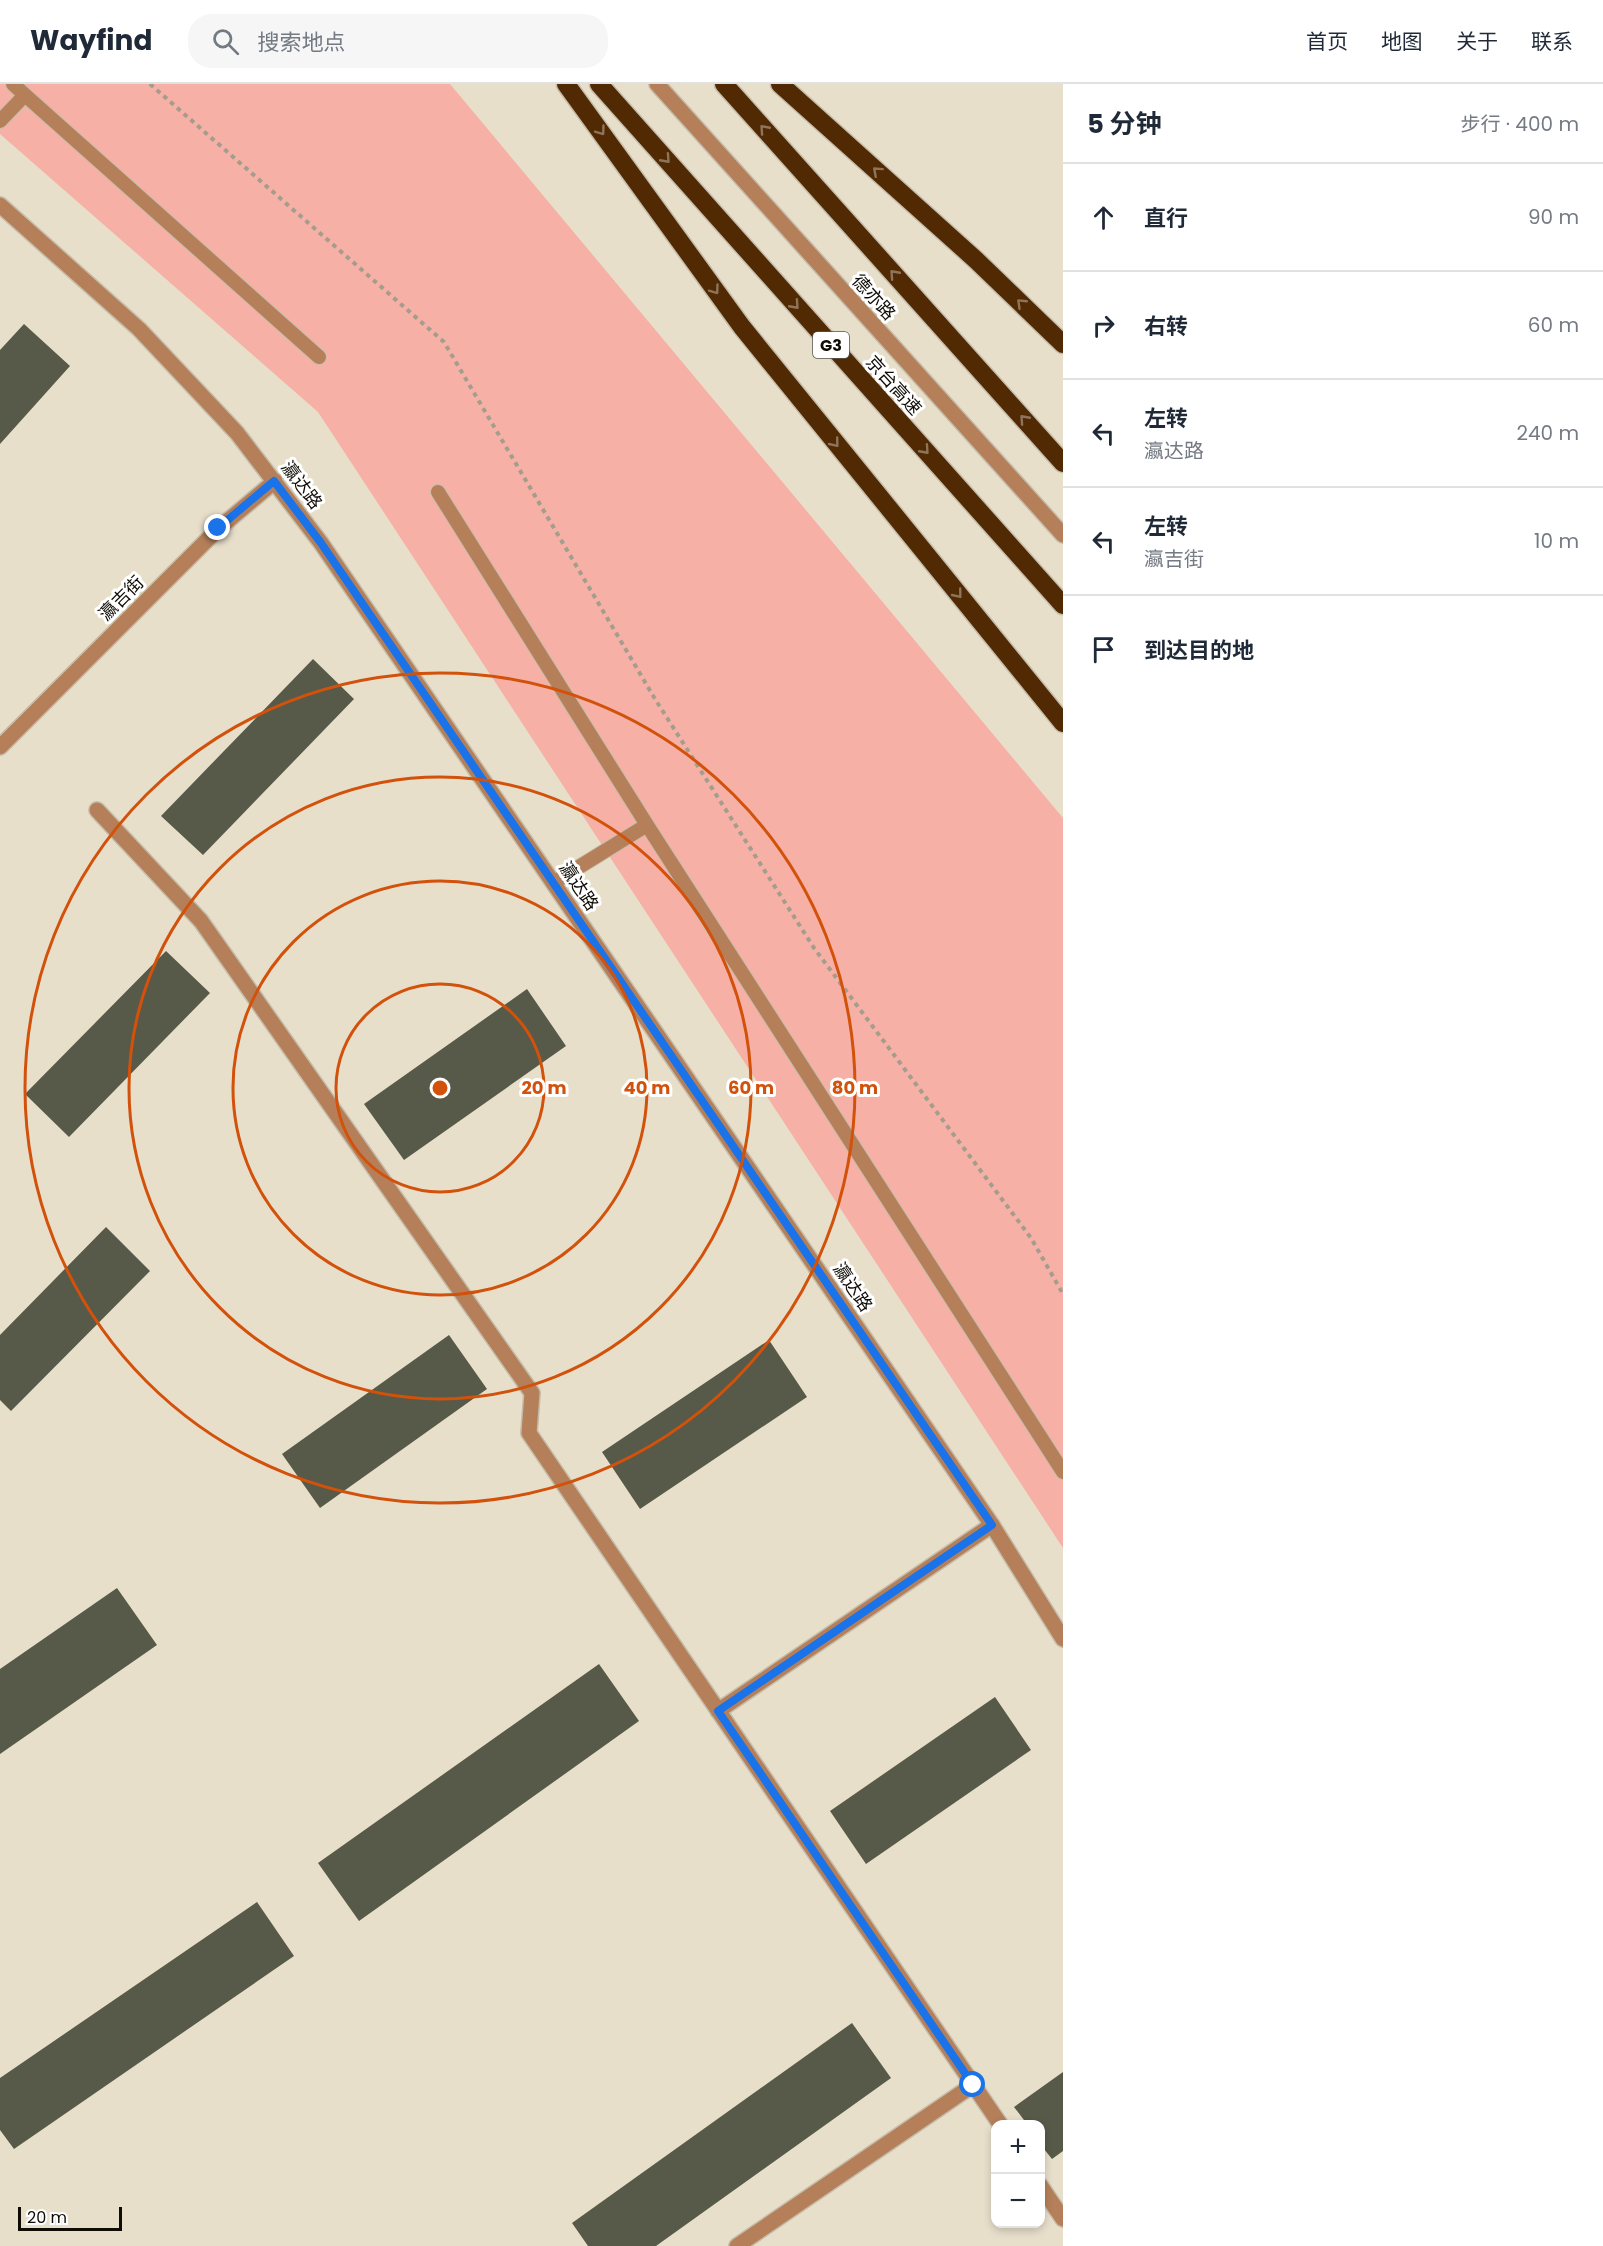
<!DOCTYPE html>
<html lang="zh">
<meta charset="utf-8">
<style>
:root{--surface:#fff;--page:#f6f6f7;--text:#1f2937;--muted:#747a83;--line:#e0e1e3}
body{margin:0;font-family:Poppins,"Noto Sans SC",sans-serif;background:var(--page);color:var(--text)}
.controls{position:absolute;right:18px;bottom:18px;display:grid;overflow:hidden;border-radius:12px;box-shadow:0 3px 9px #0003}
.controls button{width:54px;height:54px;display:grid;place-items:center;padding:0;border:0;border-bottom:2px solid var(--line);background:var(--surface);color:var(--text);font:30px sans-serif}
.scale{position:absolute;left:18px;bottom:15px;width:104px;box-sizing:border-box;padding-left:6px;border:3px solid #0f0c06;border-top:0;font-size:16px;line-height:21px;white-space:nowrap;color:#0f0c06;-webkit-text-stroke:4px #fff;paint-order:stroke}
.stop{position:absolute;width:18px;height:18px;margin:-14px;border:4px solid #1a73e8;border-radius:50%;background:#fff}
.stop.end{background:#1a73e8;border-color:#fff;box-shadow:0 2px 6px #0008}
.list{margin:0;padding:0;list-style:none}
h2{display:flex;justify-content:space-between;align-items:center;height:78px;margin:0;padding:0 24px;font-size:26px}
h2 small{font-size:20px;font-weight:400;color:var(--muted)}
.list li{display:grid;grid-template-columns:39px 1fr auto;gap:18px;align-items:center;box-sizing:border-box;height:108px;padding:0 24px;border-top:2px solid var(--line)}
.list b{display:block;font-size:22px;white-space:nowrap}
.list p{margin:0;font-size:20px;white-space:nowrap;color:var(--muted)}
.list em{font-size:20px;font-style:normal;color:var(--muted)}
.icon{flex:none;width:33px;height:33px;fill:none;stroke:currentColor;stroke-width:2;stroke-linecap:round;stroke-linejoin:round}
.map{position:relative;flex:none;width:1063px;height:2162px;overflow:hidden}
header{display:flex;align-items:center;gap:36px;box-sizing:border-box;height:84px;padding:0 30px;background:var(--surface);border-bottom:2px solid var(--line)}
header strong{font-size:28px}
nav{display:flex;gap:33px;margin-inline-start:auto;font-size:21px}
.search{width:420px;height:54px;background:var(--page);display:flex;align-items:center;gap:15px;box-sizing:border-box;padding:0 21px;border-radius:24px;color:var(--muted);font-size:22px}
main{display:flex}
aside{flex:1;background:var(--surface)}
.map>svg:first-child{display:block}
.green{fill:#f6b0a6}
.building{fill:#575a48}
.lines{fill:none;stroke-linecap:round;stroke-linejoin:round}
.service-casing{stroke:#c5bdab;stroke-width:16}
.minor-casing{stroke:#c5bdab;stroke-width:18}
.tertiary-casing{stroke:#c5bdab;stroke-width:18}
.motorway-casing{stroke:#c5bdab;stroke-width:21}
.path{stroke:#a49d8e;stroke-width:4;stroke-dasharray:4.5 4.5;stroke-linecap:butt}
.service{stroke:#b58059;stroke-width:14}
.minor{stroke:#b58059;stroke-width:15}
.tertiary{stroke:#b58059;stroke-width:15}
.motorway{stroke:#512903;stroke-width:18}
.oneway{stroke:#8e745b}
.route{stroke:#1a73e8;stroke-width:8}
.ring{fill:none;stroke:#d2510b;stroke-width:3}
.labels{text-anchor:middle;dominant-baseline:central;stroke-width:6;stroke-linejoin:round;paint-order:stroke}
.shield{fill:#fff;stroke:#575551;stroke-width:1.5}
.shield-label{font-size:16px;font-weight:bold;fill:#0f0c06}
.street-label{font-size:18px;fill:#0f0c06;stroke:#fff}
.centre{fill:#d2510b;stroke:#fff;stroke-width:3}
.ring-label{font-size:18px;text-anchor:middle;font-weight:bold;fill:#d2510b;stroke:#fff;stroke-width:6;stroke-linejoin:round;paint-order:stroke}
</style>
<header>
<strong>Wayfind</strong>
<div class="search"><svg class="icon" aria-label="search" viewBox="0 0 24 24"><circle cx="10" cy="10" r="6"/><path d="M15 15l6 6"/></svg>搜索地点</div>
<nav><a>首页</a><a>地图</a><a>关于</a><a>联系</a></nav>
</header>
<main>
<div class="map">
<svg width="1063" height="2162" viewBox="0 0 1063 2162">
<rect width="100%" height="100%" fill="#e8dfcb"/>
<path class="green" d="M0 0H450L1063 734V1464L318 328 0 50Z"/>
<path class="building" d="M24 240 70 282 0 360V266Z
M313 575 354 615 203 771 161 732Z
M166 867 210 909 69 1053 25 1010Z
M527 905 566 962 404 1076 364 1020Z
M106 1143 150 1187 11 1327 0 1316V1251Z
M449 1251 487 1305 320 1424 282 1370Z
M769 1256 807 1313 640 1425 602 1368Z
M117 1504 157 1561 0 1670V1585Z
M599 1580 639 1637 359 1837 318 1779Z
M995 1613 1031 1666 866 1780 830 1727Z
M257 1818 294 1872 14 2065 0 2046V1994Z
M852 1939 891 1994 656 2162H588L572 2139Z
M1063 1988V2067L1052 2075 1040 2060V2040H1027L1014 2023Z"/>
<g class="lines">
<defs>
<path id="service" d="M13 0 25 11
M0 37 25 11 319 273
M438 408 647 741
M553 799 647 741 1063 1388"/>
<path id="minor" d="M97 726 201 837 532 1309 529 1349 1000 2040
M718 1627 992 1441
M1040 2101 1063 2135
M737 2162 973 2001"/>
<path id="tertiary" d="M657 0 1063 451
M0 121 139 245 237 349 321 459 992 1441 1063 1555
M0 663 218 445 275 397"/>
<path id="motorway" d="M566 0 742 243 1063 639
M599 0 1063 521
M724 0 1063 379
M780 0 976 176 1063 260"/>
</defs>
<use href="#service" class="service-casing"/>
<use href="#minor" class="minor-casing"/>
<use href="#tertiary" class="tertiary-casing"/>
<use href="#motorway" class="motorway-casing"/>
<path class="path" d="M150 0 444 258 655 615 814 864 1031 1154 1063 1210"/>
<use href="#service" class="service"/>
<use href="#minor" class="minor"/>
<use href="#tertiary" class="tertiary"/>
<use href="#motorway" class="motorway"/>
</g>
<defs><path id="oneway-chevron" d="M-2-3.5L2.5 0L-2 3.5" fill="none" stroke-width="1.6" stroke-linecap="round" stroke-linejoin="round" transform="scale(1.5)"/></defs>
<g class="oneway">
<use href="#oneway-chevron" transform="translate(764 45) rotate(-132)"/>
<use href="#oneway-chevron" transform="translate(601 47) rotate(54)"/>
<use href="#oneway-chevron" transform="translate(666 75) rotate(48)"/>
<use href="#oneway-chevron" transform="translate(877 87) rotate(-138)"/>
<use href="#oneway-chevron" transform="translate(894 190) rotate(-132)"/>
<use href="#oneway-chevron" transform="translate(715 206) rotate(54)"/>
<use href="#oneway-chevron" transform="translate(1021 219) rotate(-136)"/>
<use href="#oneway-chevron" transform="translate(795 221) rotate(48)"/>
<use href="#oneway-chevron" transform="translate(1024 335) rotate(-132)"/>
<use href="#oneway-chevron" transform="translate(835 359) rotate(51)"/>
<use href="#oneway-chevron" transform="translate(925 366) rotate(48)"/>
<use href="#oneway-chevron" transform="translate(958 510) rotate(51)"/>
</g>
<g class="lines">
<path class="route" d="M218 444 274 397 321 459 992 1441 718 1627 973 2001"/>
</g>
<g class="ring">
<circle cx="440" cy="1004" r="104"/>
<circle cx="440" cy="1004" r="207"/>
<circle cx="440" cy="1004" r="311"/>
<circle cx="440" cy="1004" r="415"/>
</g>
<g class="labels">
<rect class="shield" x="813" y="248" width="36" height="26" rx="4.5"/>
<g class="shield-label">
<text x="831" y="261">G3</text>
</g>
<g class="street-label">
<text transform="translate(874 213) rotate(48)">德亦路</text>
<text transform="translate(894 301) rotate(48)">京台高速</text>
<text transform="translate(302 401) rotate(53)">瀛达路</text>
<text transform="translate(121 514) rotate(-45)">瀛吉街</text>
<text transform="translate(579 802) rotate(56)">瀛达路</text>
<text transform="translate(853 1203) rotate(56)">瀛达路</text>
</g>
</g>
<circle cx="440" cy="1004" r="9" class="centre"/>
<g class="ring-label">
<text x="544" y="1010">20 m</text>
<text x="647" y="1010">40 m</text>
<text x="751" y="1010">60 m</text>
<text x="855" y="1010">80 m</text>
</g>
</svg>
<div class="controls">
<button>+</button>
<button>−</button>
</div>
<div class="scale">20 m</div>
<div class="stop" style="left:973px;top:2001px"></div>
<div class="stop end" style="left:218px;top:444px"></div>
</div>
<aside>
<h2>5 分钟<small>步行 · 400 m</small></h2>
<ul class="list">
<li><svg class="icon" aria-label="ahead" viewBox="0 0 24 24"><path d="M12 20V5M6 11l6-6 6 6"/></svg><div><b>直行</b></div><em>90 m</em></li>
<li><svg class="icon" aria-label="right" viewBox="0 0 24 24"><path d="M7 20v-9h11M14 6l5 5-5 5"/></svg><div><b>右转</b></div><em>60 m</em></li>
<li><svg class="icon" aria-label="left" viewBox="0 0 24 24"><path d="M17 20v-9H6M10 6l-5 5 5 5"/></svg><div><b>左转</b><p>瀛达路</p></div><em>240 m</em></li>
<li><svg class="icon" aria-label="left" viewBox="0 0 24 24"><path d="M17 20v-9H6M10 6l-5 5 5 5"/></svg><div><b>左转</b><p>瀛吉街</p></div><em>10 m</em></li>
<li><svg class="icon" aria-label="arrive" viewBox="0 0 24 24"><path d="M6 21V4h12l-3 4 3 4H6"/></svg><div><b>到达目的地</b></div></li>
</ul>
</aside>
</main>
